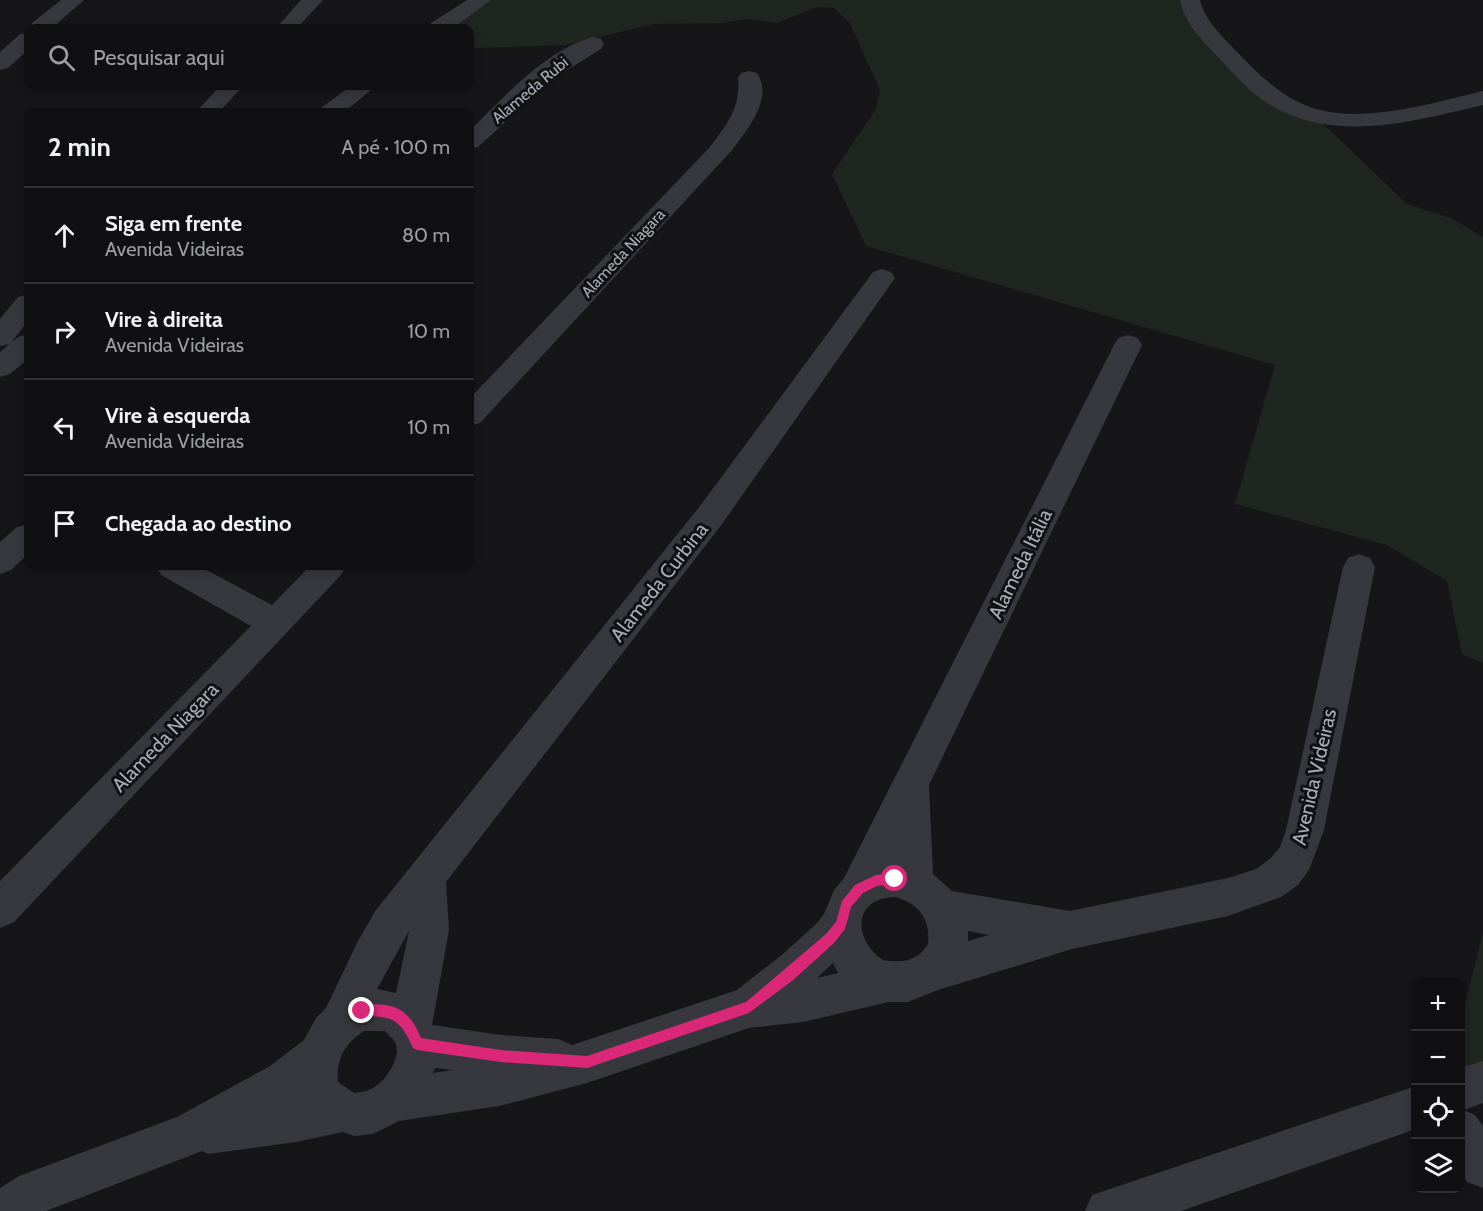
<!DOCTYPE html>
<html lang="pt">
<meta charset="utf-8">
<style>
:root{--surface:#101012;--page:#19191b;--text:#f1f3f6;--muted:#9c9d9f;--line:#303032}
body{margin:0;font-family:Cabin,sans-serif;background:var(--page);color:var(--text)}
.controls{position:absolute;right:18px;bottom:18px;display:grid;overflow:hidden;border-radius:12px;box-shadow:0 3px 9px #0003}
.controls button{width:54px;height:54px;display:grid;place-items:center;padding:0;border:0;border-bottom:2px solid var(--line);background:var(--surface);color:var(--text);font:30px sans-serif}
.stop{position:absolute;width:18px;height:18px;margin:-14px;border:4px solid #db2777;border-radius:50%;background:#fff}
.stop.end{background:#db2777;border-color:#fff;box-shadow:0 2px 6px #0008}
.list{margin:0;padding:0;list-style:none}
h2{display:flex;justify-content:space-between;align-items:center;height:78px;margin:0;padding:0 24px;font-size:26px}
h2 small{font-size:20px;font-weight:400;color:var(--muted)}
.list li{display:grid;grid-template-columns:39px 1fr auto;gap:18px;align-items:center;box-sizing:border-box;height:96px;padding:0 24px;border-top:2px solid var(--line)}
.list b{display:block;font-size:22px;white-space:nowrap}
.list p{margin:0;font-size:20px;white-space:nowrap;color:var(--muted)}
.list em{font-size:20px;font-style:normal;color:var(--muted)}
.icon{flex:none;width:33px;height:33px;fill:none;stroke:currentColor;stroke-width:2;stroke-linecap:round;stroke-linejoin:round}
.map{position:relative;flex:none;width:1483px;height:1211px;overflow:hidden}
.search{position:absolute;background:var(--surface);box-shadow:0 3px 9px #0003;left:24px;top:24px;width:450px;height:66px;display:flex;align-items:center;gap:15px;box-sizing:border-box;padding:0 21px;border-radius:12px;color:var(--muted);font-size:22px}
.panel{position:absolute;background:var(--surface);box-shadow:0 3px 9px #0003;left:24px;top:108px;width:450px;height:462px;border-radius:12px}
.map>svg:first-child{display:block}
.green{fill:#1e261f}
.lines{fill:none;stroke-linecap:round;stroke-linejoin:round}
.minor{fill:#37383d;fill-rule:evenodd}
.route{fill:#db2777}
.labels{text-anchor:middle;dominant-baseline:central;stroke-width:6;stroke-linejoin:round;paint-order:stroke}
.far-street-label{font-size:16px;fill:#a8adb8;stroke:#111113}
.street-label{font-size:20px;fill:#a8adb8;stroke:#111113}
</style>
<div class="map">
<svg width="1483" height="1211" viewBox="0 0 1483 1211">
<rect width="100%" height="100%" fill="#161618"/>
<path class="green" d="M481 0H1190L1277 99 1315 116 1407 204 1451 218 1483 237V663L1462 654 1447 581 1387 545 1235 504 1275 365 866 246 832 174 876 109 880 90 850 23 834 8 817 7 777 23 747 19 724 23 654 24 566 45 476 48 470 46V28L442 27Z
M1483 932V1082L1461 1090V1021Z"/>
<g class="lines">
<path class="minor" d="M61 0H84L52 28H30L32 23Z
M301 0H323L297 28H276Z
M467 0H491L453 28H429L431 23Z
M1180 0H1200C1206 23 1224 38 1240 55 1260 76 1282 97 1310 107 1361 125 1432 103 1483 91V105C1414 121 1336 144 1270 105 1251 93 1235 76 1220 59 1203 41 1185 25 1180 0Z
M28 33V50L8 68 0 70V52L20 34Z
M593 37 601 39 604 44 601 49 551 80 478 147 470 149V130C503 98 547 49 593 37Z
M749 71 757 73C774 98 747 130 733 149L480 423 470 426V398L709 148C726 126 741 108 738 78L741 73Z
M220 86H243L219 112H196Z
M351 86H376L344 112H319L322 107Z
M882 269 891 272 895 278 722 524 446 882 449 930 432 1025 501 1035 558 1039 572 1045 737 990 783 954 817 923 824 914 834 890 844 878 1114 345 1118 338 1128 335 1138 338 1142 345 929 785 933 874 952 891 1070 911 1228 878 1256 869 1270 859 1280 847 1286 830 1343 567 1348 558 1359 554 1370 558 1375 567 1324 830 1309 870 1298 885 1281 897 1228 916 1072 949 938 990 908 1002H889L803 1022 749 1028 587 1083 499 1106 399 1121 373 1134 354 1136 343 1132 296 1142 208 1154 202 1151 46 1211H0V1188L19 1176 177 1117 270 1066 304 1040 316 1018 326 1008 358 941 376 910 700 506 873 272ZM895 897C919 903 931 920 928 944 917 962 902 963 883 960 853 940 852 898 895 897ZM409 931 396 993 377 989ZM968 931 989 935 968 941ZM833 963 838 973 817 978ZM364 1031H385C388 1035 393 1038 395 1042 403 1058 383 1085 369 1090 364 1092 359 1092 354 1093L338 1082C336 1058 345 1044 364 1031ZM435 1068 453 1070 433 1073Z
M28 294V321L10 344 0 346V319L18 297Z
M28 334V359L10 374 0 377V352L18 337Z
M28 524V554L11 570 0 574V542L17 527Z
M156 566H199L272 605 310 566H346L341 575 14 922 0 928V881L251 626 161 575Z
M1483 1061V1103L1464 1110 1475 1115 1483 1126V1188L1467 1182 1460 1171V1068Z
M1416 1086V1129L1181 1211H1085L1092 1195Z"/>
</g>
<path class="route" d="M895 873 900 879 899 883 877 886 863 893 851 907 845 929 834 943 792 981 749 1013 587 1068 501 1062 417 1050 413 1048C401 1020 392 1015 362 1017L356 1011 362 1005C393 1002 409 1008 421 1038L501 1050 587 1056 746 1002 826 934 836 922 842 901 855 885 876 875Z"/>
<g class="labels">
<g class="far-street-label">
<text transform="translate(530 90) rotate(-40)">Alameda Rubi</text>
<text transform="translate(623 253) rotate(-47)">Alameda Niagara</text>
</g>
<g class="street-label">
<text transform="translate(1020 564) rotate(-64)">Alameda Itália</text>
<text transform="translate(659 582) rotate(-52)">Alameda Curbina</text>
<text transform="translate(165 737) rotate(-46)">Alameda Niagara</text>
<text transform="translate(1314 777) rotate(-77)">Avenida Videiras</text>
</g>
</g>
</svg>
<div class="controls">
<button>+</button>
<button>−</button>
<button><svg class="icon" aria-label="locate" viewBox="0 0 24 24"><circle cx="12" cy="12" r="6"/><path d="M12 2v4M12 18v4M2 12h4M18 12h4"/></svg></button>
<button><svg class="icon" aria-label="layers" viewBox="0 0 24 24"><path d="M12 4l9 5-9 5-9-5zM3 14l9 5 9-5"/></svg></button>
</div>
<div class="stop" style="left:895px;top:879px"></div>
<div class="stop end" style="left:362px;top:1011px"></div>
<div class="search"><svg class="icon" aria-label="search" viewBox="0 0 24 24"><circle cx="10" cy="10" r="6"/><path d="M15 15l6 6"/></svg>Pesquisar aqui</div>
<section class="panel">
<h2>2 min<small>A pé · 100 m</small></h2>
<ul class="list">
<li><svg class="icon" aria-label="ahead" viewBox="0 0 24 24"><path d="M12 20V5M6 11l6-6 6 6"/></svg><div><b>Siga em frente</b><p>Avenida Videiras</p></div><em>80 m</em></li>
<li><svg class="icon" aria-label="right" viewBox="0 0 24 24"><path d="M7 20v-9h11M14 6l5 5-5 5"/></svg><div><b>Vire à direita</b><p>Avenida Videiras</p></div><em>10 m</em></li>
<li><svg class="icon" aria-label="left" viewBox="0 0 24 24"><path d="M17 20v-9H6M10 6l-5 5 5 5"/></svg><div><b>Vire à esquerda</b><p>Avenida Videiras</p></div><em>10 m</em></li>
<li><svg class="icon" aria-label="arrive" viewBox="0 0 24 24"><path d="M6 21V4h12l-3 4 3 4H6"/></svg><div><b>Chegada ao destino</b></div></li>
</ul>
</section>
</div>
